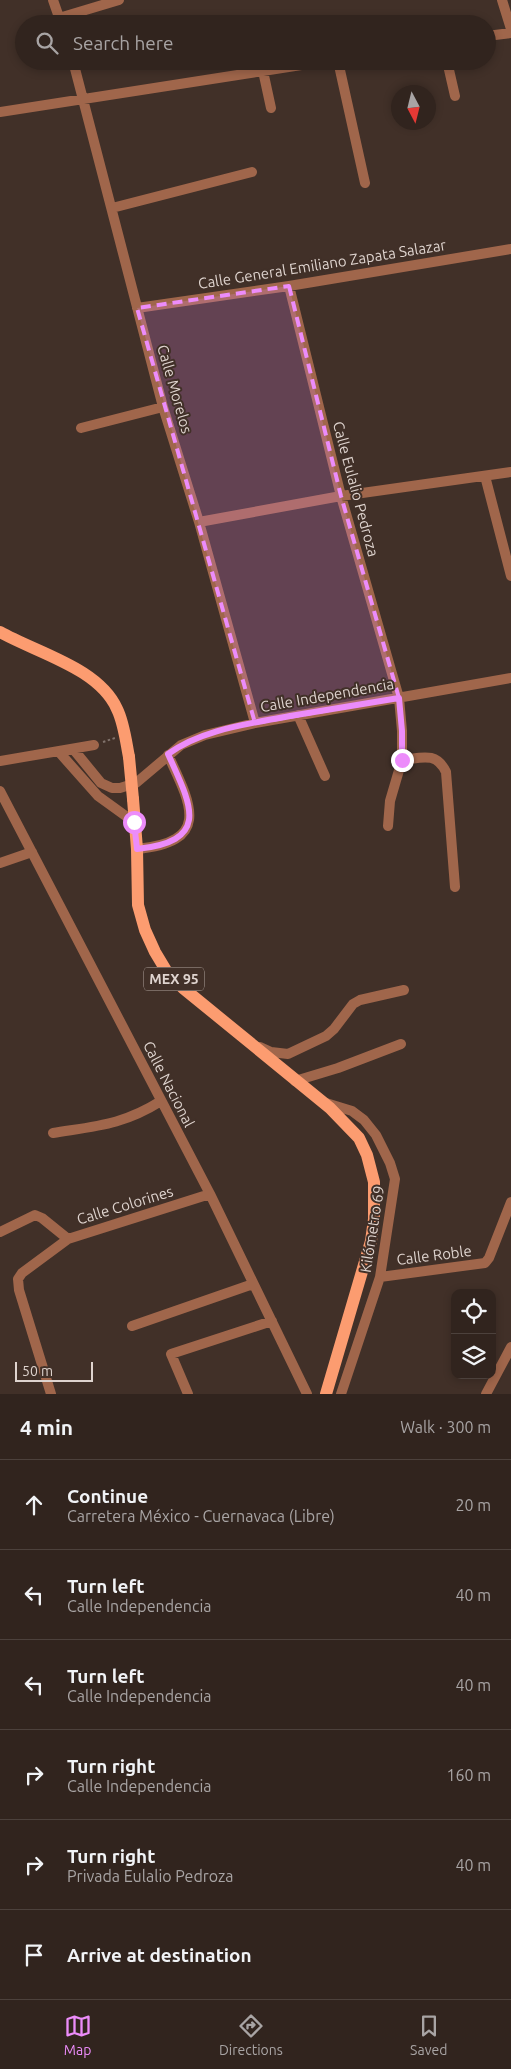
<!DOCTYPE html>
<meta charset="utf-8">
<style>
:root{--surface:#31241e;--page:#392c27;--text:#f1f3f6;--muted:#a8a4a4;--line:#4c413c;--accent:#ec8cfa}
body{margin:0;font-family:Ubuntu,sans-serif;background:var(--page);color:var(--text)}
.controls{position:absolute;right:15px;bottom:15px;display:grid;overflow:hidden;border-radius:10px;box-shadow:0 2px 8px #0003}
.controls button{width:45px;height:45px;display:grid;place-items:center;padding:0;border:0;border-bottom:1px solid var(--line);background:var(--surface);color:var(--text);font:25px sans-serif}
.compass{position:absolute;left:391px;top:85px;width:45px;height:45px;border-radius:50%;background:var(--surface);box-shadow:0 2px 8px #0003;rotate:173deg}
.scale{position:absolute;left:15px;bottom:12px;width:78px;box-sizing:border-box;padding-left:5px;border:2px solid #dfd4cf;border-top:0;font-size:14px;line-height:18px;white-space:nowrap;color:#dfd4cf;-webkit-text-stroke:4px #413028;paint-order:stroke}
.stop{position:absolute;width:15px;height:15px;margin:-11px;border:4px solid #ec8cfa;border-radius:50%;background:#fff}
.stop.end{background:#ec8cfa;border-color:#fff;box-shadow:0 1px 5px #0008}
.list{margin:0;padding:0;list-style:none}
h2{display:flex;justify-content:space-between;align-items:center;height:65px;margin:0;padding:0 20px;font-size:21px}
h2 small{font-size:16px;font-weight:400;color:var(--muted)}
.list li{display:grid;grid-template-columns:32px 1fr auto;gap:15px;align-items:center;box-sizing:border-box;height:90px;padding:0 20px;border-top:1px solid var(--line)}
.list b{display:block;font-size:19px;white-space:nowrap}
.list p{margin:0;font-size:16px;white-space:nowrap;color:var(--muted)}
.list em{font-size:16px;font-style:normal;color:var(--muted)}
.icon{flex:none;width:28px;height:28px;fill:none;stroke:currentColor;stroke-width:2;stroke-linecap:round;stroke-linejoin:round}
.map{position:relative;flex:none;width:511px;height:1394px;overflow:hidden}
.search{position:absolute;background:var(--surface);box-shadow:0 2px 8px #0003;left:15px;right:15px;top:15px;height:55px;display:flex;align-items:center;gap:12px;box-sizing:border-box;padding:0 18px;border-radius:28px;color:var(--muted);font-size:19px}
.sheet{height:605px;background:var(--surface)}
nav{display:flex;justify-content:space-around;align-items:center;box-sizing:border-box;height:70px;border-top:1px solid var(--line);background:var(--surface);font-size:14px;color:var(--muted)}
nav a{display:grid;justify-items:center;gap:2px}
nav .on{color:var(--accent)}
.map>svg:first-child{display:block}
.lines{fill:none;stroke-linecap:round;stroke-linejoin:round}
.path{stroke:#81736c;stroke-width:2;stroke-dasharray:2.5 2.5;stroke-linecap:butt}
.minor{stroke:#a0664b;stroke-width:10}
.major{stroke:#fc9c70;stroke-width:12}
.major-bridge{stroke:#fc9c70;stroke-width:12}
.route{stroke:#ec8cfa;stroke-width:6}
.marked{fill:#ec8cfa;fill-opacity:0.2;stroke:#ec8cfa;stroke-width:4;stroke-dasharray:10 6;stroke-linejoin:round}
.labels{text-anchor:middle;dominant-baseline:central;stroke-width:4;stroke-linejoin:round;paint-order:stroke}
.shield{fill:#413028;stroke:#b0a39d;stroke-width:1}
.shield-label{font-size:14px;font-weight:bold;fill:#dfd4cf}
.street-label{font-size:15px;fill:#dfd4cf;stroke:#413028}
</style>
<div class="map">
<svg width="511" height="1394" viewBox="0 0 511 1394">
<rect width="100%" height="100%" fill="#413028"/>
<g class="lines">
<path class="path" d="M103 742 115 738"/>
<path class="minor" d="M53 0 61 23
M502 0 511 29
M59 18 119 0
M487 36 511 33
M73 61 163 407 199 522 255 723
M338 61 365 183
M447 61 455 96
M263 71 271 108
M0 112 327 61
M112 208 252 172
M289 286 341 496 399 698 402 731V760L390 801 388 826
M137 308 289 286 511 249
M81 428 163 407
M485 476 511 576
M199 522 341 496 511 472
M298 715 325 776
M74 750 101 783 112 788H120L136 783 181 745 205 735 255 723 511 678
M59 752 98 796 134 822
M402 760C421 758 436 751 446 772L455 887
M0 761 94 745
M0 791 210 1194 307 1394
M137 849C212 842 191 804 168 755
M0 863 32 852
M260 1047 271 1052 288 1054 326 1036 334 1029 353 1004 360 1000 404 990
M295 1081 338 1068 401 1044
M326 1103 352 1111 364 1120 376 1135 390 1163 395 1179 380 1277 341 1394
M53 1133C96 1126 123 1125 161 1101
M0 1232 35 1215 42 1218 68 1239
M380 1277 485 1263 489 1258 511 1202
M132 1326 253 1284
M51 1394 19 1290 18 1279 22 1273 68 1239 210 1194
M188 1394 171 1354 272 1321
M486 1394 511 1347"/>
<path class="major" d="M0 632C37 653 99 668 117 709 124 723 126 742 129 757
M133 799 137 849 138 905 145 930 155 952 167 972 183 988 330 1108 359 1138 367 1155 374 1182V1219L371 1241 326 1394"/>
<path class="major-bridge" d="M129 757 133 799"/>
</g>
<g class="lines">
<path class="route" d="M134 822 137 849C212 841 191 805 168 754 202 729 249 724 290 716 326 710 363 704 399 698L402 731V760"/>
</g>
<path class="marked" d="M289 286 341 496 399 698 255 723 137 308Z"/>
<g class="labels">
<rect class="shield" x="144" y="967.5" width="60" height="23" rx="4"/>
<g class="shield-label">
<text x="174" y="979">MEX 95</text>
</g>
<g class="street-label">
<text transform="translate(322 264) rotate(-9)">Calle General Emiliano Zapata Salazar</text>
<text transform="translate(175 389) rotate(74)">Calle Morelos</text>
<text transform="translate(356 489) rotate(75)">Calle Eulalio Pedroza</text>
<text transform="translate(327 695) rotate(-10)">Calle Independencia</text>
<text transform="translate(169 1084) rotate(63)">Calle Nacional</text>
<text transform="translate(125 1205) rotate(-17)">Calle Colorines</text>
<text transform="translate(372 1229) rotate(-81)">Kilómetro 69</text>
<text transform="translate(434 1255) rotate(-7)">Calle Roble</text>
</g>
</g>
</svg>
<div class="controls">
<button><svg class="icon" aria-label="locate" viewBox="0 0 24 24"><circle cx="12" cy="12" r="6"/><path d="M12 2v4M12 18v4M2 12h4M18 12h4"/></svg></button>
<button><svg class="icon" aria-label="layers" viewBox="0 0 24 24"><path d="M12 4l9 5-9 5-9-5zM3 14l9 5 9-5"/></svg></button>
</div>
<svg class="compass" viewBox="-18 -18 36 36"><path d="M0-13l5 13h-10z" fill="#e53935"/><path d="M0 13l5-13h-10z" fill="#a8a4a4"/></svg>
<div class="scale">50 m</div>
<div class="stop" style="left:134px;top:822px"></div>
<div class="stop end" style="left:402px;top:760px"></div>
<div class="search"><svg class="icon" aria-label="search" viewBox="0 0 24 24"><circle cx="10" cy="10" r="6"/><path d="M15 15l6 6"/></svg>Search here</div>
</div>
<section class="sheet">
<h2>4 min<small>Walk · 300 m</small></h2>
<ul class="list">
<li><svg class="icon" aria-label="ahead" viewBox="0 0 24 24"><path d="M12 20V5M6 11l6-6 6 6"/></svg><div><b>Continue</b><p>Carretera México - Cuernavaca (Libre)</p></div><em>20 m</em></li>
<li><svg class="icon" aria-label="left" viewBox="0 0 24 24"><path d="M17 20v-9H6M10 6l-5 5 5 5"/></svg><div><b>Turn left</b><p>Calle Independencia</p></div><em>40 m</em></li>
<li><svg class="icon" aria-label="left" viewBox="0 0 24 24"><path d="M17 20v-9H6M10 6l-5 5 5 5"/></svg><div><b>Turn left</b><p>Calle Independencia</p></div><em>40 m</em></li>
<li><svg class="icon" aria-label="right" viewBox="0 0 24 24"><path d="M7 20v-9h11M14 6l5 5-5 5"/></svg><div><b>Turn right</b><p>Calle Independencia</p></div><em>160 m</em></li>
<li><svg class="icon" aria-label="right" viewBox="0 0 24 24"><path d="M7 20v-9h11M14 6l5 5-5 5"/></svg><div><b>Turn right</b><p>Privada Eulalio Pedroza</p></div><em>40 m</em></li>
<li><svg class="icon" aria-label="arrive" viewBox="0 0 24 24"><path d="M6 21V4h12l-3 4 3 4H6"/></svg><div><b>Arrive at destination</b></div></li>
</ul>
</section>
<nav>
<a class="on"><svg class="icon" aria-label="map" viewBox="0 0 24 24"><path d="M3 6l6-2 6 2 6-2v14l-6 2-6-2-6 2zM9 4v14M15 6v14"/></svg>Map</a>
<a><svg class="icon" aria-label="directions" viewBox="0 0 24 24"><path d="M12 3l9 9-9 9-9-9zM9 14v-3h6M13 9l2 2-2 2"/></svg>Directions</a>
<a><svg class="icon" aria-label="saved" viewBox="0 0 24 24"><path d="M7 4h10v16l-5-4-5 4z"/></svg>Saved</a>
</nav>
